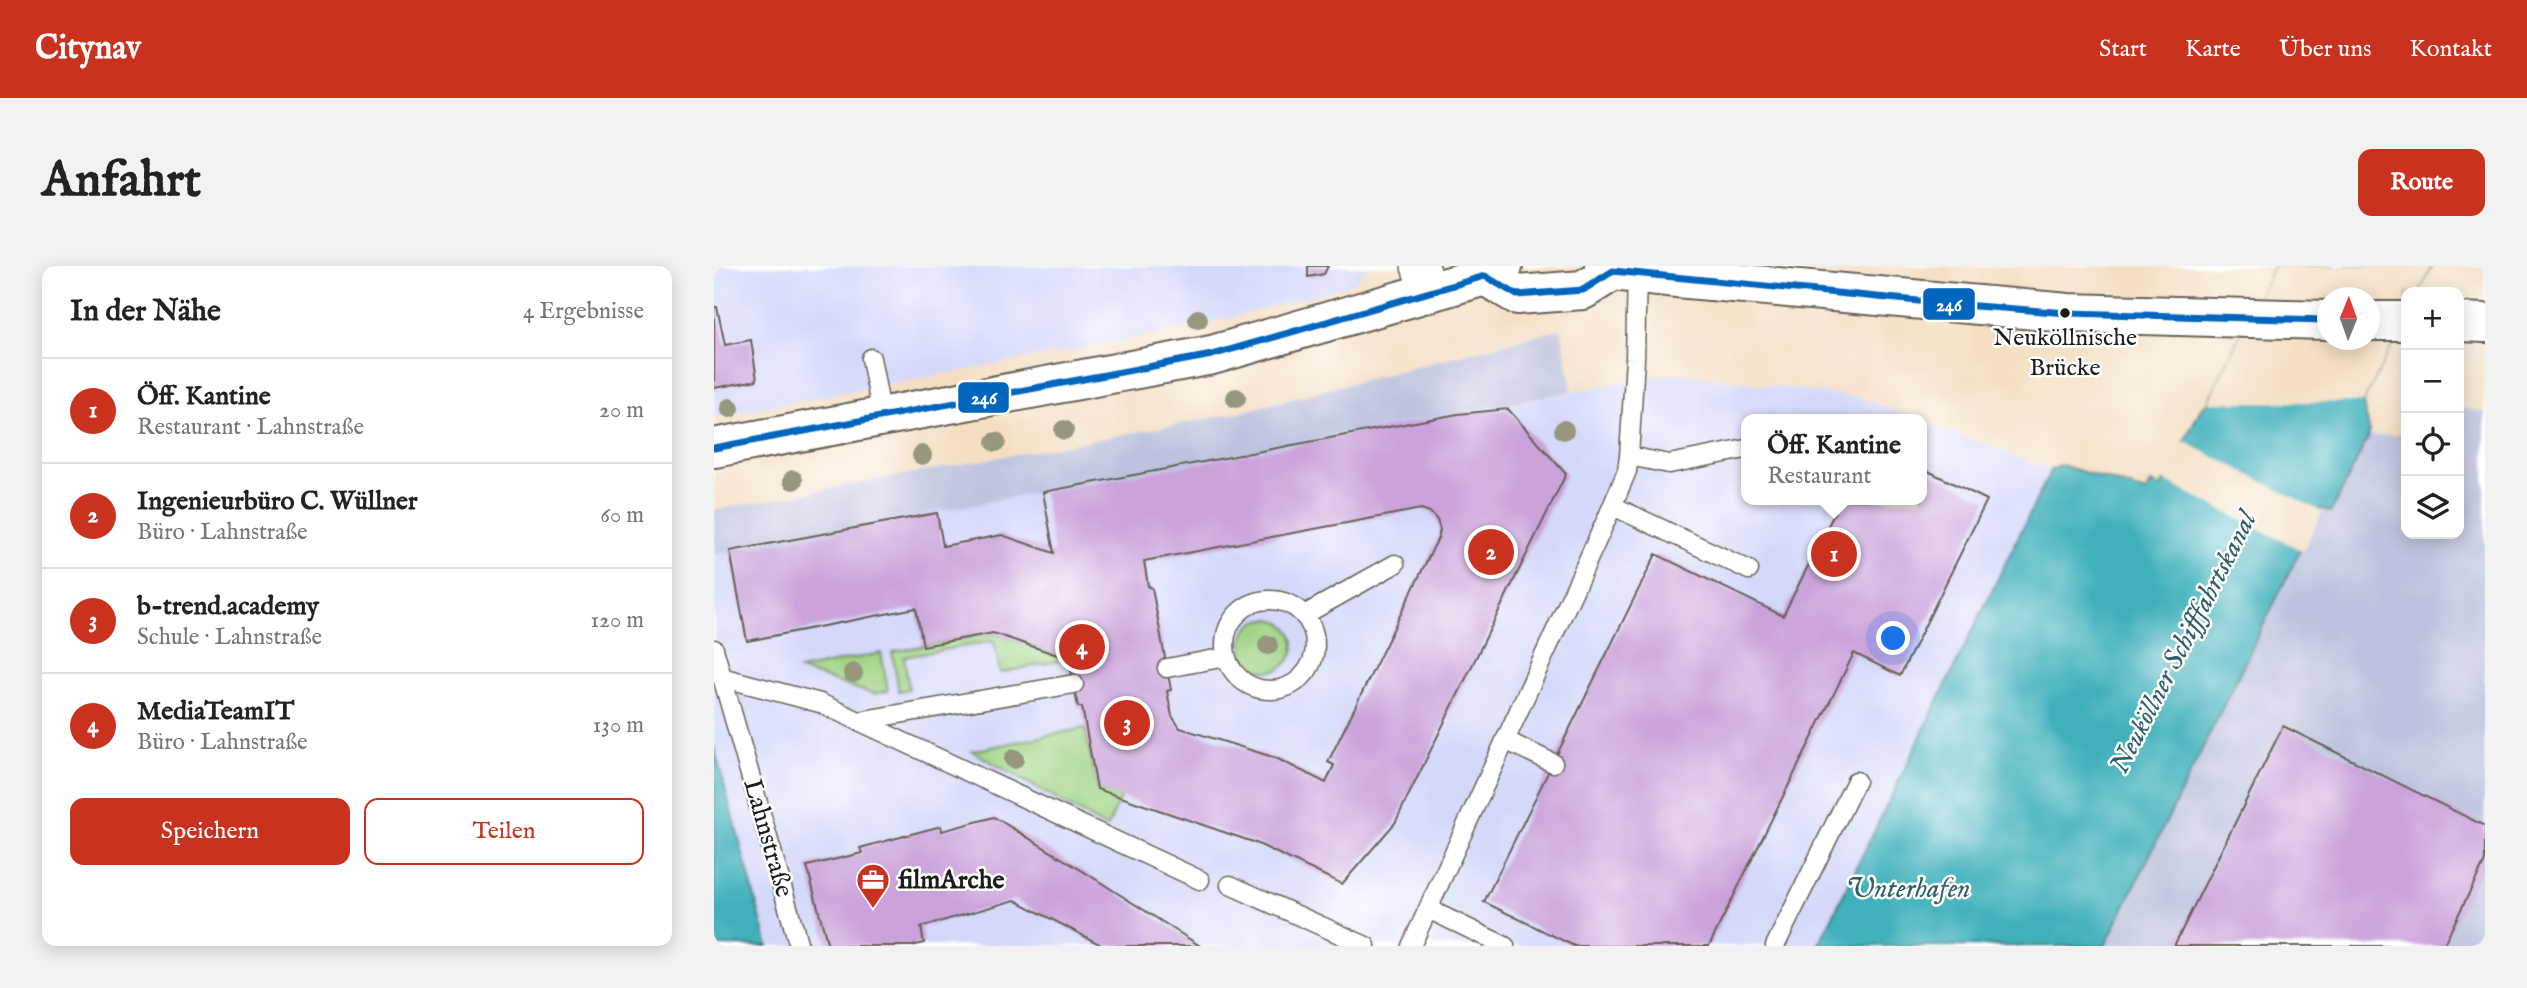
<!DOCTYPE html>
<html lang="de">
<meta charset="utf-8">
<style>
:root{--surface:#fff;--page:#f2f2f2;--text:#222;--muted:#767676;--line:#e0e0e0;--accent:#c8321e}
body{margin:0;font-family:"IM FELL English",serif;background:var(--page);color:var(--text)}
.controls{position:absolute;right:21px;top:21px;display:grid;overflow:hidden;border-radius:14px;box-shadow:0 4px 18px #0003}
.controls button{width:63px;height:63px;display:grid;place-items:center;padding:0;border:0;border-bottom:2px solid var(--line);background:var(--surface);color:var(--text);font:35px sans-serif}
.compass{position:absolute;left:1603px;top:21px;width:63px;height:63px;border-radius:50%;background:var(--surface);box-shadow:0 4px 18px #0003;rotate:1deg}
.you{position:absolute;left:1180px;top:373px;width:24px;height:24px;margin:-18px;border:5px solid #fff;border-radius:50%;background:#1a73e8;box-shadow:0 0 0 10px #1a73e833}
.badge{display:grid;place-items:center;width:46px;height:46px;border-radius:50%;background:var(--accent);color:#fff;font-size:23px;font-weight:700}
.pin{position:absolute;translate:-50% -50%;border:4px solid #fff;box-shadow:0 2px 7px #0006}
.popup{position:absolute;left:1027px;top:148px;width:186px;height:91px;box-sizing:border-box;display:grid;place-content:center;border-radius:14px;background:var(--surface);filter:drop-shadow(0 2px 5px #0005);font-size:23px;white-space:nowrap;color:var(--muted)}
.popup b{font-size:26px;color:var(--text)}
.popup::after{content:'';position:absolute;left:50%;top:100%;margin-left:-14px;border:14px solid transparent;border-top-color:var(--surface)}
.list{margin:0;padding:0;list-style:none}
h2{display:flex;justify-content:space-between;align-items:center;height:91px;margin:0;padding:0 28px;font-size:30px}
h2 small{font-size:23px;font-weight:400;color:var(--muted)}
.list li{display:grid;grid-template-columns:46px 1fr auto;gap:21px;align-items:center;box-sizing:border-box;height:105px;padding:0 28px;border-top:2px solid var(--line)}
.list b{display:block;font-size:26px;white-space:nowrap}
.list p{margin:0;font-size:23px;white-space:nowrap;color:var(--muted)}
.list em{font-size:23px;font-style:normal;color:var(--muted)}
.actions{display:flex;gap:14px;padding:21px 28px}
.actions a{flex:1;padding:16px 0;border:2px solid var(--accent);border-radius:14px;text-align:center;font-size:24px;color:var(--accent)}
.actions .main{background:var(--accent);color:#fff}
.icon{flex:none;width:38px;height:38px;fill:none;stroke:currentColor;stroke-width:2;stroke-linecap:round;stroke-linejoin:round}
.map{position:relative;flex:none;width:1771px;height:680px;overflow:hidden;border-radius:14px}
header{display:flex;align-items:center;gap:42px;box-sizing:border-box;height:98px;padding:0 35px;background:var(--accent);color:#fff}
header strong{font-size:33px}
nav{display:flex;gap:38px;margin-inline-start:auto;font-size:24px}
.intro{display:flex;align-items:center;justify-content:space-between;box-sizing:border-box;height:168px;padding:0 42px}
h1{margin:0;font-size:49px}
.button{padding:18px 32px;border-radius:14px;background:var(--accent);color:#fff;font-size:24px;font-weight:700}
main{display:flex;gap:42px;padding:0 42px}
aside{flex:1;background:var(--surface);border-radius:14px;box-shadow:0 4px 18px #0003}
.map>svg:first-child{display:block}
.built{fill:#d4d8f9}
.industrial{fill:#bdc3de}
.green{fill:#a0d485;stroke:#5e7850;stroke-width:2}
.water{fill:#41b0bb;stroke:#2e666c;stroke-width:2;fill-rule:evenodd}
.pier{fill:#f4dfc3;fill-rule:evenodd}
.building{fill:#caa3da;fill-rule:evenodd}
.lines{fill:none;stroke-linecap:round;stroke-linejoin:round}
.lane-casing{stroke:#686056;stroke-width:21}
.street-casing{stroke:#686056;stroke-width:40}
.secondary-casing{stroke:#686056;stroke-width:42}
.path{stroke:#686056;stroke-width:4.5;stroke-dasharray:2 5;stroke-linecap:butt}
.lane{stroke:#fff;stroke-width:18}
.street{stroke:#fff;stroke-width:37}
.secondary{stroke:#fff;stroke-width:38}
.bus-1-casing{stroke:#fff;stroke-width:12}
.bus-1{stroke:#0065bd;stroke-width:7}
.tree{fill:#96977c}
.bus-dot{fill:#1c1c1c;stroke:#fff;stroke-width:2.5}
.labels{text-anchor:middle;dominant-baseline:central;stroke-width:5;stroke-linejoin:round;paint-order:stroke}
.bus-label{font-size:24px;fill:#1c1c1c;stroke:#fff}
.street-label{font-size:26px;fill:#1c1c1c;stroke:#fff}
.poi-label{font-size:26px;font-weight:bold;fill:#1c1c1c;stroke:#fff;text-anchor:start}
.water-label{font-size:28px;font-style:italic;fill:#2d5f64;stroke:#fff}
.line-badge{stroke:#fff;stroke-width:2.5}
.badge-label{font-size:19px;text-anchor:middle;font-weight:bold;fill:#fff}
</style>
<header>
<strong>Citynav</strong>
<nav><a>Start</a><a>Karte</a><a>Über uns</a><a>Kontakt</a></nav>
</header>
<div class="intro"><h1>Anfahrt</h1><a class="button">Route</a></div>
<main>
<aside>
<h2>In der Nähe<small>4 Ergebnisse</small></h2>
<ul class="list">
<li><span class="badge">1</span><div><b>Öff. Kantine</b><p>Restaurant · Lahnstraße</p></div><em>20 m</em></li>
<li><span class="badge">2</span><div><b>Ingenieurbüro C. Wüllner</b><p>Büro · Lahnstraße</p></div><em>60 m</em></li>
<li><span class="badge">3</span><div><b>b-trend.academy</b><p>Schule · Lahnstraße</p></div><em>120 m</em></li>
<li><span class="badge">4</span><div><b>MediaTeamIT</b><p>Büro · Lahnstraße</p></div><em>130 m</em></li>
</ul>
<div class="actions"><a class="main">Speichern</a><a>Teilen</a></div>
</aside>
<div class="map">
<svg width="1771" height="680" viewBox="0 0 1771 680">
<rect width="100%" height="100%" fill="#fff"/>
<filter id="ink" filterUnits="userSpaceOnUse"><feTurbulence type="fractalNoise" baseFrequency=".0143" numOctaves="2"/><feDisplacementMap in="SourceGraphic" scale="14" xChannelSelector="R" yChannelSelector="G"/><feConvolveMatrix kernelMatrix="1 2 1 2 8 2 1 2 1" color-interpolation-filters="sRGB"/></filter>
<filter id="wash" filterUnits="userSpaceOnUse"><feTurbulence type="fractalNoise" baseFrequency=".00686" numOctaves="4" result="noise"/><feDisplacementMap in="SourceGraphic" scale="28" xChannelSelector="R" yChannelSelector="G"/><feGaussianBlur stdDeviation="1.57" result="paint"/><feColorMatrix in="noise" values="0 0 0 0 0 0 0 0 0 0 0 0 0 0 0 0 0 1.4 0 .05"/><feComposite in="paint" operator="in"/></filter>
<g filter="url(#wash)">
<rect width="100%" height="100%" fill="#f4dfc3"/>
<path class="built" d="M0 0H654L643 14 633 20 523 50 412 74 0 151Z
M960 107 1148 132 1204 153H1032V234H1208V155L1337 204 1104 680H54L0 481V288L330 222Z"/>
<path class="industrial" d="M847 63 858 125 0 288V244L519 148Z
M1745 142 1771 146V680H1391L1607 241 1617 246 1655 170 1683 169 1692 162V268H1745Z"/>
<path class="green" d="M528 379a26 26 0 1 1 52 0a26 26 0 1 1-52 0Z
M279 367 355 393 286 407 280 375 190 391 195 423 185 425 178 386Z
M167 387 174 425 159 428 85 404Z
M371 462 383 523 407 530 393 562 258 485Z"/>
<path class="water" d="M1560 0H1718L1705 26H1692V51L1649 136C1650 149 1656 157 1655 170L1617 246 1607 242 1391 680H1104L1337 204 1348 199 1432 226 1437 217 1447 221 1486 144 1494 136ZM1614 32H1656V74H1614Z
M0 481 54 680H0Z"/>
<path class="pier" d="M1560 0H1718L1705 26H1692V51L1649 136H1494ZM1614 32H1656V74H1614Z
M1467 174 1616 250 1608 246 1589 285 1447 213Z"/>
<g id="blocks">
<path class="building" d="M594 0H614L610 8 594 11Z
M0 41H3L11 79 37 74 43 114 0 122Z
M794 143 852 208 681 557 628 618 542 577 383 523 368 441H364L355 393 279 367 209 380 202 342 33 375 16 285 223 247 229 280 288 269 340 287 329 226 744 148ZM707 243 716 246 723 254 726 264 724 272 614 496 620 499 612 517 562 492 466 462 458 450 453 425 457 424 438 322 434 320 430 295Z
M1208 202 1273 234 1186 410 1140 387 995 680H860L770 636 942 288 1069 350 1127 234H1208Z
M1569 460 1771 560V595L1729 680H1460Z
M280 551 372 607 486 680H389L301 634 207 661 210 677 198 680H114L93 600 148 587 146 582 227 560 228 565Z"/>
</g>
</g>
<g filter="url(#ink)">
<use href="#blocks" fill-opacity="0" stroke="#686056" stroke-width="2"/>
<g class="lines">
<defs>
<path id="lane" d="M157 92 168 151
M915 190 955 198 1032 183
M899 240 1035 304
M511 379a45 45 0 1 1 90 0a45 45 0 1 1-90 0Z
M590 349 681 298
M0 383 85 680
M453 402 512 391
M7 411 106 437 486 614
M144 455 360 418
M791 474 839 497
M516 619 652 680
M714 643 791 680
M697 680 894 250 913 205 915 190 921 93 923 7
M1061 680 1142 515"/>
<path id="street" d="M706 0 715 27"/>
<path id="secondary" d="M890 0 899 5 963 12 1354 47 1614 54
M771 10 803 29 869 24 899 5
M1656 55H1692
M1745 56 1771 57
M0 182 498 89 771 10 789 0"/>
</defs>
<use href="#lane" class="lane-casing"/>
<use href="#street" class="street-casing"/>
<use href="#secondary" class="secondary-casing"/>
<path class="path" d="M1347 104V97"/>
<use href="#lane" class="lane"/>
<use href="#street" class="street"/>
<use href="#secondary" class="secondary"/>
<defs>
<path id="bus-1" d="M0 182 498 89 771 10 803 29 869 24 899 5 1235 38 1354 47 1614 54"/>
</defs>
<use href="#bus-1" class="bus-1-casing"/>
<use href="#bus-1" class="bus-1"/>
</g>
<g class="tree">
<circle cx="484" cy="53" r="10"/>
<circle cx="522" cy="132" r="10"/>
<circle cx="16" cy="142" r="10"/>
<circle cx="350" cy="164" r="10"/>
<circle cx="850" cy="164" r="10"/>
<circle cx="282" cy="176" r="10"/>
<circle cx="208" cy="189" r="10"/>
<circle cx="79" cy="214" r="10"/>
<circle cx="554" cy="379" r="10"/>
<circle cx="139" cy="407" r="10"/>
<circle cx="300" cy="493" r="10"/>
</g>
</g>
<defs>
<symbol id="office-pin" viewBox="-11 -11 22 30"><path d="M0 17L-7.5 6A9.5 9.5 0 1 1 7.5 6Z" fill="#c8321e" stroke="#fff"/><path d="M-6-3h4V-5.5h4V-3h4V5H-6ZM-1-4.5V-3h2v-1.5ZM-6 0V1H6V0Z" fill="#fff"/></symbol>
</defs>
<g fill-rule="evenodd">
<use href="#office-pin" x="140" y="595" width="38" height="52"/>
</g>
<circle class="bus-dot" cx="1351" cy="47" r="6"/>
<g class="labels">
<g class="bus-label">
<text x="1351" y="72">Neuköllnische<tspan x="1351" dy="30">Brücke</tspan></text>
</g>
<g class="street-label">
<text transform="translate(54 572) rotate(74)">Lahnstraße</text>
</g>
<g class="poi-label">
<text x="184" y="614">filmArche</text>
</g>
<g class="water-label">
<text transform="translate(1470 377) rotate(-63)">Neuköllner Schifffahrtskanal</text>
<text x="1194" y="623">Unterhafen</text>
</g>
</g>
<g class="line-badge">
<rect x="1208" y="21" width="54" height="34" rx="7" fill="#0065bd"/>
<rect x="243" y="115" width="53" height="33" rx="7" fill="#0065bd"/>
</g>
<g class="badge-label">
<text x="1235" y="45">246</text>
<text x="270" y="138">246</text>
</g>
</svg>
<div class="controls">
<button>+</button>
<button>−</button>
<button><svg class="icon" aria-label="locate" viewBox="0 0 24 24"><circle cx="12" cy="12" r="6"/><path d="M12 2v4M12 18v4M2 12h4M18 12h4"/></svg></button>
<button><svg class="icon" aria-label="layers" viewBox="0 0 24 24"><path d="M12 4l9 5-9 5-9-5zM3 14l9 5 9-5"/></svg></button>
</div>
<svg class="compass" viewBox="-18 -18 36 36"><path d="M0-13l5 13h-10z" fill="#e53935"/><path d="M0 13l5-13h-10z" fill="#767676"/></svg>
<div class="you"></div>
<div class="pin badge" style="left:1120px;top:288px">1</div>
<div class="popup"><b>Öff. Kantine</b>Restaurant</div>
<div class="pin badge" style="left:777px;top:286px">2</div>
<div class="pin badge" style="left:413px;top:457px">3</div>
<div class="pin badge" style="left:368px;top:381px">4</div>
</div>
</main>
